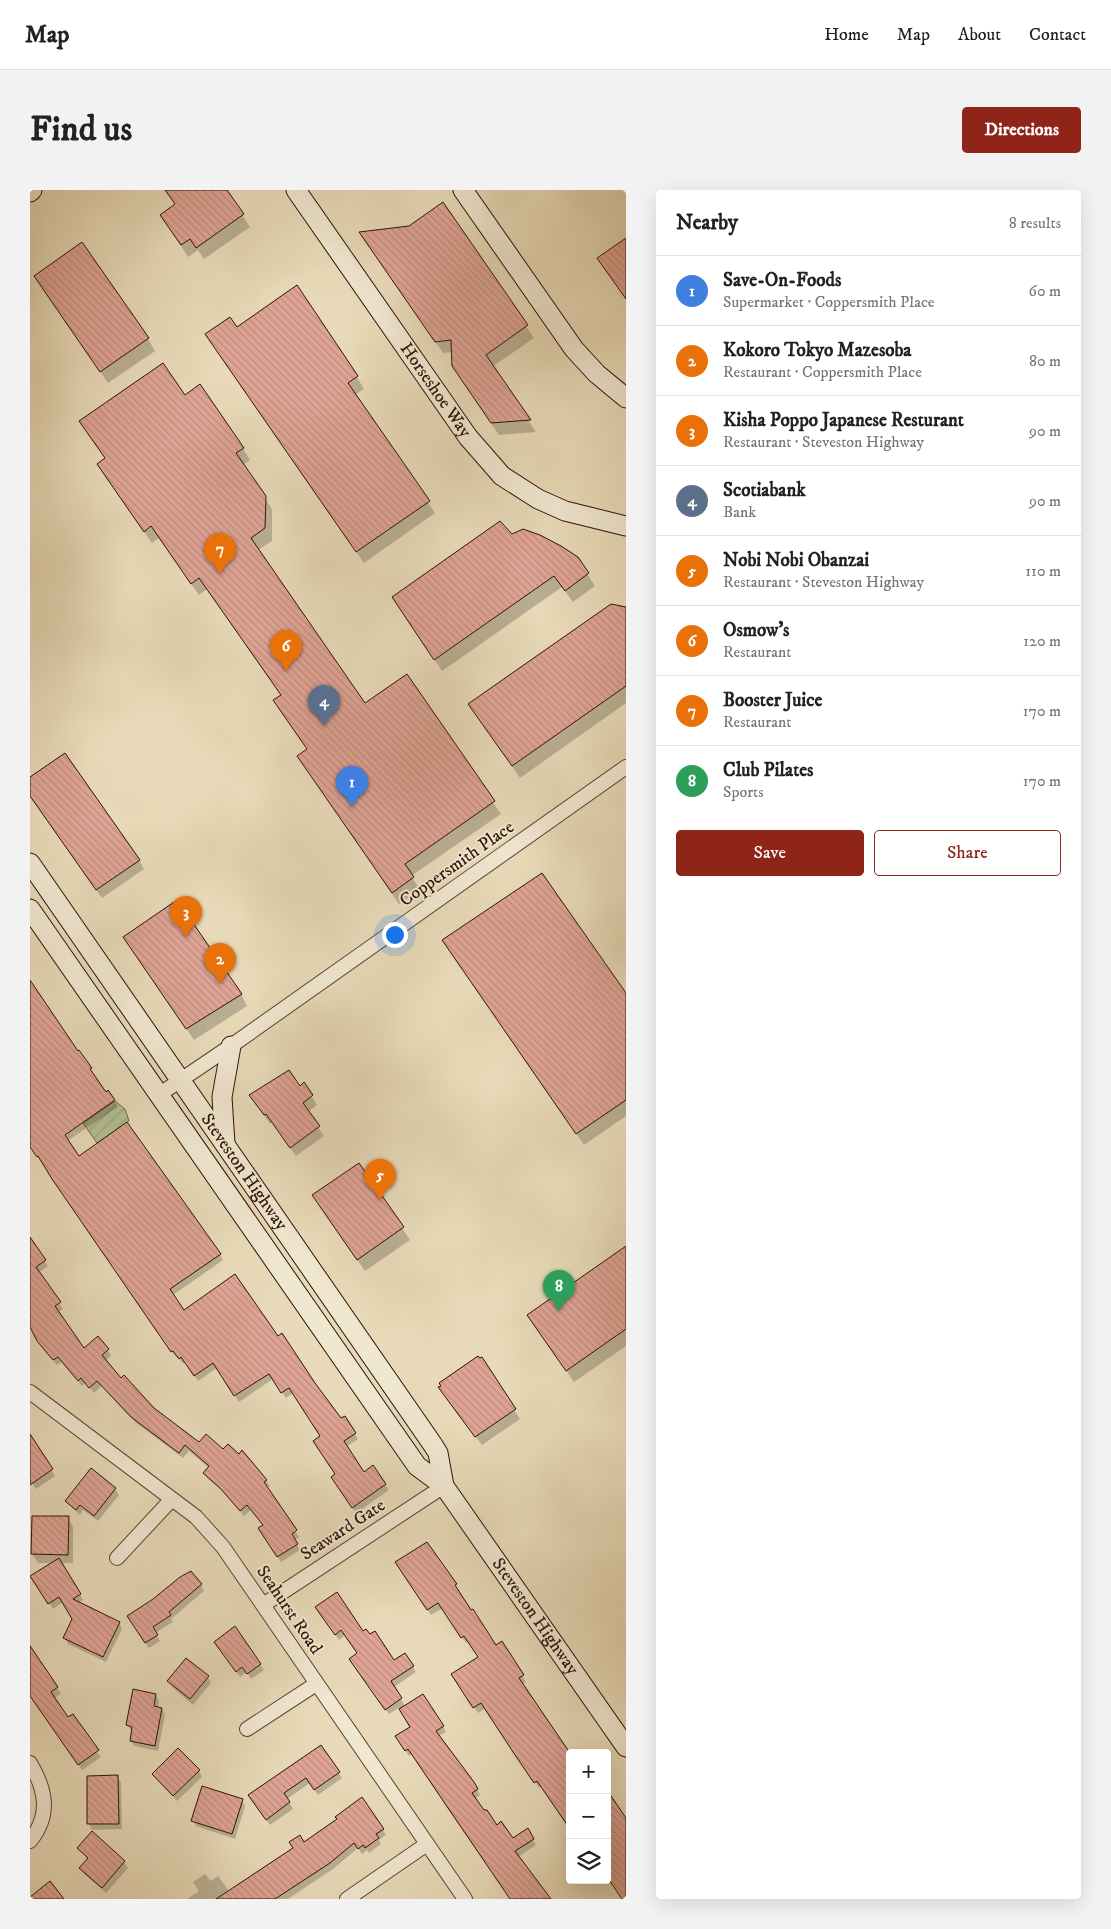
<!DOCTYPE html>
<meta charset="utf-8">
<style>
:root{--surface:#fff;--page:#f2f2f2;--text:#222;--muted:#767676;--line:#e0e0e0;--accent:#8f2418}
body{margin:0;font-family:"IM FELL DW Pica",serif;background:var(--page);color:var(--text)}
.controls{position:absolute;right:15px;bottom:15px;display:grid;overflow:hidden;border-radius:5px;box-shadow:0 5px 20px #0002}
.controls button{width:45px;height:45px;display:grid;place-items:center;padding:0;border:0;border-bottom:1px solid var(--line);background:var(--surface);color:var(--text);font:25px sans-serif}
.you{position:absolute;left:364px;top:744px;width:18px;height:18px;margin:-12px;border:4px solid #fff;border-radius:50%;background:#1a73e8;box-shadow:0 0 0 8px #1a73e833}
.badge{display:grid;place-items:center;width:32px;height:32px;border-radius:50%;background:var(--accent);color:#fff;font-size:16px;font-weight:700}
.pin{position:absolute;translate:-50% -41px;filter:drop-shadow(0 1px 2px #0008)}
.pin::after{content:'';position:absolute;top:26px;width:18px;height:15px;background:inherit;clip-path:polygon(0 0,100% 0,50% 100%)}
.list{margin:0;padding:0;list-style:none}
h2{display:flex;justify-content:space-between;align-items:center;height:65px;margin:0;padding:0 20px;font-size:21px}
h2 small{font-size:16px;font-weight:400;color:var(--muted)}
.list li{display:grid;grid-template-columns:32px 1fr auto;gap:15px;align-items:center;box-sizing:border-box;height:70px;padding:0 20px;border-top:1px solid var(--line)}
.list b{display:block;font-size:19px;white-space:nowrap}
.list p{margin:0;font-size:16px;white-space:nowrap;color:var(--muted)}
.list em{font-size:16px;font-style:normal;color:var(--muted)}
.actions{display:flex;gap:10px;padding:15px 20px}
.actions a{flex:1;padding:11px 0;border:1px solid var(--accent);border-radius:5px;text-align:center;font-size:18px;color:var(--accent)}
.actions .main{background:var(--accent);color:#fff}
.icon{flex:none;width:28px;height:28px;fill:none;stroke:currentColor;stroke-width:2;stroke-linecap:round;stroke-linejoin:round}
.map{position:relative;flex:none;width:596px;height:1709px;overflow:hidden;border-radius:5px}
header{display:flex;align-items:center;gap:30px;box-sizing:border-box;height:70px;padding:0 25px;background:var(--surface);border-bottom:1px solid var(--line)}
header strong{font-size:24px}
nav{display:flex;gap:28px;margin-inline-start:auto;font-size:18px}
.intro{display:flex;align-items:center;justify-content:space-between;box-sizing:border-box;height:120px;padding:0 30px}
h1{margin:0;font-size:35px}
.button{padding:12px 22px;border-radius:5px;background:var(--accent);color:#fff;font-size:18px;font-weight:700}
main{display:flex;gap:30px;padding:0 30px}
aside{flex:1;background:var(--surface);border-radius:5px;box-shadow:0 5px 20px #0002}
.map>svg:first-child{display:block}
.garden{fill:url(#garden-furrows);stroke:#70694c}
.shadow{fill:#0003}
.building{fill:url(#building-back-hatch);stroke:#2c1207}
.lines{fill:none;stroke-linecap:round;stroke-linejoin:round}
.street-casing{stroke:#5b4433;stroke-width:16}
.secondary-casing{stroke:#2c1207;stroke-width:21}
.street{stroke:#f0e7d1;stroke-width:14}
.secondary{stroke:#f0e7d1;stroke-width:19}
.labels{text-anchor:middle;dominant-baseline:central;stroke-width:4;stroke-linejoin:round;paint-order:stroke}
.street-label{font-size:18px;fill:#2c1207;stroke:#f0e7d1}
</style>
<header>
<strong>Map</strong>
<nav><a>Home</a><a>Map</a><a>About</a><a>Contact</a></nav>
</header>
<div class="intro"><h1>Find us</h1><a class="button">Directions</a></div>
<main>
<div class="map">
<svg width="596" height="1709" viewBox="0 0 596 1709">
<defs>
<pattern id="garden-furrows" width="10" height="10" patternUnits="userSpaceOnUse" patternTransform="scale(1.25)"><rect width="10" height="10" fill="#b4c090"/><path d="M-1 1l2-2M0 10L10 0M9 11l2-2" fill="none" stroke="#9ba47b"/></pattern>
<pattern id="building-back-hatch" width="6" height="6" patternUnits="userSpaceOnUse" patternTransform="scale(1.25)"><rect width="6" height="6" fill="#dfa495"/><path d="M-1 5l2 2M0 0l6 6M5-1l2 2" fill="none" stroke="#c08c7f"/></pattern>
</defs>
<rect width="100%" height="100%" fill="#e8dab8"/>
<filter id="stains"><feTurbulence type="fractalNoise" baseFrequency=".004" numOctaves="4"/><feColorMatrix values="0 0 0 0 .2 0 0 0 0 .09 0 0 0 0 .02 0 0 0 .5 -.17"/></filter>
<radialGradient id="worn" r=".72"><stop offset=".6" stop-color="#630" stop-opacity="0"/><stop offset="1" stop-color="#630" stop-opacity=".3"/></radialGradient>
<path class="garden" d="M85 911 95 919 99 931 67 953 53 933Z"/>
<path class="shadow" d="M143 0H196L220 37 174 69 168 60 158 67 131 25 146 15Z
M412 14 504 148 462 177 506 242 469 245 431 189 423 162 413 163 331 43 380 37Z
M267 97 310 159 334 199 325 205 405 323 334 373 177 145 207 139Z
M12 98 118 149 125 161 78 193Z
M154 207 213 259 220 270 213 275 242 319V351L228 360 335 515 377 486 471 624 381 686 390 700 369 714 268 566 277 560 252 506 177 399 169 405 129 348 122 353 75 286 76 269 58 243Z
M482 345 547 368 565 396 543 412 532 397 412 481 371 419Z
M596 418V513L490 588 447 526Z
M0 589 109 670 114 679 72 708 0 606Z
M95 748 211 804 217 816 164 850Z
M414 751 596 806V926L554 955Z
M0 793 47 863 61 879 76 903 78 902 88 917 37 951 48 967 190 1064 193 1070 143 1105 154 1121 247 1148 311 1230 325 1244 328 1249 316 1257 333 1283 343 1277 359 1300 326 1323 306 1293V1285L291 1247 263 1203 256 1208 243 1189 209 1212 187 1178 168 1191 155 1172 153 1174 147 1166 146 1167 27 995 13 971 11 972 0 956Z
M274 894 287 915 278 922 294 946 266 966 242 932 240 934 226 914Z
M329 975 380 1050 335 1081 291 1018Z
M0 1049 18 1076 8 1083 33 1119 28 1122 54 1160H78L81 1166 75 1171 91 1190 123 1218 169 1254 210 1266 212 1262 236 1291 240 1296 237 1298 269 1347 264 1350 270 1360 251 1372 230 1339 234 1336 221 1320 214 1326 195 1303 178 1289 174 1283 179 1278 159 1261 153 1268 106 1233 72 1196 64 1203 56 1193 52 1196 32 1172 27 1175 12 1157 0 1136Z
M596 1058V1156L544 1192 506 1137Z
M415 1207 484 1220 490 1229 452 1255Z
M2 1249 25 1286 6 1299 0 1290V1251Z
M61 1280 85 1299 89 1305 68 1331 53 1320 50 1325 36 1311Z
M38 1328 43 1337V1373H30L53 1410 48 1413 89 1433 92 1439 76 1472 38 1454 35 1448 44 1429 33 1412 23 1419 2 1386 23 1373H8L2 1364Z
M397 1353 466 1456 471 1453 496 1492 492 1495 511 1596 509 1598 456 1518 448 1523 426 1490 449 1467 439 1451 436 1453 413 1418 401 1425 370 1379Z
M171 1395 174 1401 141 1429 143 1432 125 1443 130 1451 119 1458 102 1432Z
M290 1423 333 1442 364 1472 375 1465 386 1482 364 1497 375 1516 413 1536 416 1542 409 1546 447 1599 450 1605 445 1609 466 1636 482 1650 497 1640 506 1655 488 1667 519 1709H481L417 1618 382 1564 379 1566 370 1552 382 1537 369 1518 359 1524 324 1475 328 1464 315 1445 309 1450Z
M204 1438 234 1480 221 1489 217 1482 210 1487 189 1458Z
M0 1454 31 1504 24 1508 38 1529 71 1567 52 1580 0 1505Z
M178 1487 181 1493 163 1515 142 1497 139 1491Z
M126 1505 129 1511 128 1519H132L135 1525 128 1561 104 1556 101 1550 103 1542 97 1535Z
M291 1557 312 1588 288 1605 280 1593 257 1609 263 1619 240 1635 223 1612Z
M169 1581 172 1587 147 1611 123 1584Z
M88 1587 91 1593 92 1639 62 1640 59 1634Z
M212 1610 215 1616 205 1649 166 1636 163 1630Z
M353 1640 356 1645 349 1650 351 1654 339 1663 337 1660 332 1664 328 1658 303 1679 258 1709H157L169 1701 163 1692 175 1684 181 1691 188 1686 199 1701 274 1653Z
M49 1658 94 1672 98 1678 76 1703 54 1684 51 1678 58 1670Z"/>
<path class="building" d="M135 0H197L214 24 166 58 160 49 151 55 130 25 145 14Z
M413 12 498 135 456 165 501 230 461 233 422 176 421 150 405 152 329 42 379 36Z
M596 48V109L567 68Z
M52 52 119 148 70 182 4 86Z
M267 95 328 186 318 193 400 311 326 362 175 144 200 127 207 137Z
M133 173 155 205 170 194 214 258 206 263 236 306 235 338 221 348 335 513 377 484 465 611 375 674 384 687 362 703 267 566 277 559 243 510 251 505 169 388 161 394 121 336 114 342 67 274 75 268 49 231Z
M470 331 482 344 493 339 510 345 531 356 548 367 559 383 535 401 524 386 404 470 362 407Z
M581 414 596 417V496L482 576 438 514Z
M35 563 110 670 66 700 0 606V587Z
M512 683 596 803V910L546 944 412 750Z
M147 710 212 804 156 839 93 747Z
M0 790 48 861 49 860 62 878 60 879 76 902 78 900 85 910 35 945 49 966 97 932 191 1064 140 1099 154 1120 205 1084 248 1146 252 1143 285 1193 311 1228 315 1226 326 1243 314 1251 334 1282 343 1275 356 1294 322 1318 301 1287 305 1284 283 1251 290 1246 259 1198 251 1203 239 1184 204 1206 183 1173 164 1186 151 1167 149 1169 143 1161 141 1162 22 989 8 966 7 967 0 957Z
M259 880 270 896 274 892 283 905 273 913 290 936 260 958 236 924 234 925 219 905Z
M329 973 374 1037 327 1070 282 1005Z
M0 1047 16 1070 6 1077 31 1112 25 1116 54 1158 68 1146 79 1159 72 1165 91 1188 94 1185 124 1218 169 1252 176 1244 193 1259 198 1254 209 1264 212 1260 237 1290 234 1292 267 1340 262 1344 268 1354 247 1367 228 1338 233 1335 217 1315 210 1321 190 1298 173 1283 179 1276 155 1255 149 1263 101 1227 67 1191 59 1198 51 1188 48 1191 28 1167 23 1170 7 1151 0 1137Z
M596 1056V1139L536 1181 497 1125Z
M448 1166 450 1168 452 1167 486 1219 445 1247 408 1197 411 1196 409 1193Z
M0 1244 23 1279 0 1295Z
M61 1278 86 1298 64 1326 50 1315 46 1320 35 1311Z
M2 1326H39L38 1365 1 1364Z
M397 1352 427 1394 425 1395 441 1420 443 1419 466 1455 472 1451 494 1485 489 1488 540 1563V1639L507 1591 504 1593 485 1565 451 1513 443 1518 421 1484 448 1467 434 1446 431 1448 408 1413 397 1420 365 1372Z
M29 1368 51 1404 43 1409 90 1432 73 1467 33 1448 42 1429 29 1407 18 1414 0 1386Z
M161 1381 172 1394 139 1422 141 1425 123 1437 128 1445 115 1453 97 1426 123 1409 150 1387Z
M307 1402 333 1441 336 1439 340 1444 345 1441 364 1470 375 1463 384 1476 361 1491 372 1508 355 1520 319 1469 327 1463 311 1440 305 1445 285 1417Z
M205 1436 231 1474 217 1484 212 1477 206 1482 184 1452Z
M0 1456 28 1497 21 1502 38 1527 43 1524 69 1560 48 1575 0 1506Z
M156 1468 179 1486 160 1509 137 1491Z
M103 1499 126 1504 124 1516 132 1518 125 1556 100 1551 102 1537 96 1535Z
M393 1504 414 1536 406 1541 444 1592 448 1599 442 1603 454 1620H457L467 1635 471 1631 483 1648 498 1638 504 1649 485 1661 521 1709H480L378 1559 375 1561 365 1546 380 1537 369 1519Z
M291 1555 310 1582 284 1600 276 1588 254 1603 260 1612 236 1630 218 1605Z
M148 1558 170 1580 143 1606 122 1584Z
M88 1585 89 1634H57V1586Z
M172 1596 213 1609 202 1644 161 1631Z
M577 1600 596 1628V1709H592L577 1687Z
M332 1607 354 1639 346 1644 349 1648 335 1658 333 1655 328 1659 324 1653 300 1673 245 1709H186L263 1658 259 1652 270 1645 274 1652 307 1629 305 1627Z
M62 1641 95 1671 72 1698 49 1678 58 1668 47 1658Z
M20 1691 34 1709H0V1707Z"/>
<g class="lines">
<defs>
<path id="street" d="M130 904 201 856 596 577
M0 1202 166 1327 193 1357 435 1709
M87 1368 142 1309
M233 1415 414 1296
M217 1539 286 1494
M0 1573C16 1600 21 1625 0 1651
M317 1709 397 1654"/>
<g id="secondary">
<path id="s1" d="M266 0 438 247 472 286 508 309 535 321 596 336"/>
<path d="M433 0 544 159 567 184 596 208"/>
<path d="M0 2 2 0"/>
<path id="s2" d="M0 673 403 1255 408 1263 414 1296"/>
<path id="s3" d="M0 719 387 1276 414 1296 596 1557"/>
<path d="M195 954 192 907 201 856"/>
</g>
</defs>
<use href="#street" class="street-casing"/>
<use href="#secondary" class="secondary-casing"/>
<use href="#street" class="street"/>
<use href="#secondary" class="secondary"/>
</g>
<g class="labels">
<g class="street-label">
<text stroke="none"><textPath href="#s1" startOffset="244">Horseshoe Way</textPath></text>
<text transform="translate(427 674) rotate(-35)">Coppersmith Place</text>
<text stroke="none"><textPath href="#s2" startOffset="376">Steveston Highway</textPath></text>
<text transform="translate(313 1340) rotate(-33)">Seaward Gate</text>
<text transform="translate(259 1420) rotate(56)">Seahurst Road</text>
<text stroke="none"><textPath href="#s3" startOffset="871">Steveston Highway</textPath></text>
</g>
</g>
<rect width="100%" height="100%" filter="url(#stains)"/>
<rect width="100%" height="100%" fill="url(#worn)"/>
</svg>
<div class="controls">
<button>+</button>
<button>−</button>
<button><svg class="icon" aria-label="layers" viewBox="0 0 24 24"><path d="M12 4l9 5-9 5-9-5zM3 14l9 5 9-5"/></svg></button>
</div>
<div class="you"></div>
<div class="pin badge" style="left:322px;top:617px;background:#3f7fe0">1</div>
<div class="pin badge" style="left:190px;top:794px;background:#e8710a">2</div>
<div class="pin badge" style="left:156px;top:747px;background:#e8710a">3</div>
<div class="pin badge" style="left:294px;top:536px;background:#5c6f8a">4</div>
<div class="pin badge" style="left:350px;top:1010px;background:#e8710a">5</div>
<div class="pin badge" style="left:256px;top:481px;background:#e8710a">6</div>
<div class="pin badge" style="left:190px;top:384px;background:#e8710a">7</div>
<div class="pin badge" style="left:529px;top:1121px;background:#2e9e5b">8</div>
</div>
<aside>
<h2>Nearby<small>8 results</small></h2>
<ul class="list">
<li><span class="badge" style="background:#3f7fe0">1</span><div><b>Save-On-Foods</b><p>Supermarket · Coppersmith Place</p></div><em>60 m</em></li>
<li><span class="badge" style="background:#e8710a">2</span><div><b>Kokoro Tokyo Mazesoba</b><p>Restaurant · Coppersmith Place</p></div><em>80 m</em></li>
<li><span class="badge" style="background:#e8710a">3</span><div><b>Kisha Poppo Japanese Resturant</b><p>Restaurant · Steveston Highway</p></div><em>90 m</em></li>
<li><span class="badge" style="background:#5c6f8a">4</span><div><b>Scotiabank</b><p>Bank</p></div><em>90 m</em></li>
<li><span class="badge" style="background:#e8710a">5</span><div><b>Nobi Nobi Obanzai</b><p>Restaurant · Steveston Highway</p></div><em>110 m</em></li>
<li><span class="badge" style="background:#e8710a">6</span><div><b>Osmow's</b><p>Restaurant</p></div><em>120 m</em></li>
<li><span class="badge" style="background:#e8710a">7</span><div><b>Booster Juice</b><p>Restaurant</p></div><em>170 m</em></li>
<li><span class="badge" style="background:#2e9e5b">8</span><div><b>Club Pilates</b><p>Sports</p></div><em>170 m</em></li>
</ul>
<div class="actions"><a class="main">Save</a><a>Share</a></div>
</aside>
</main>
